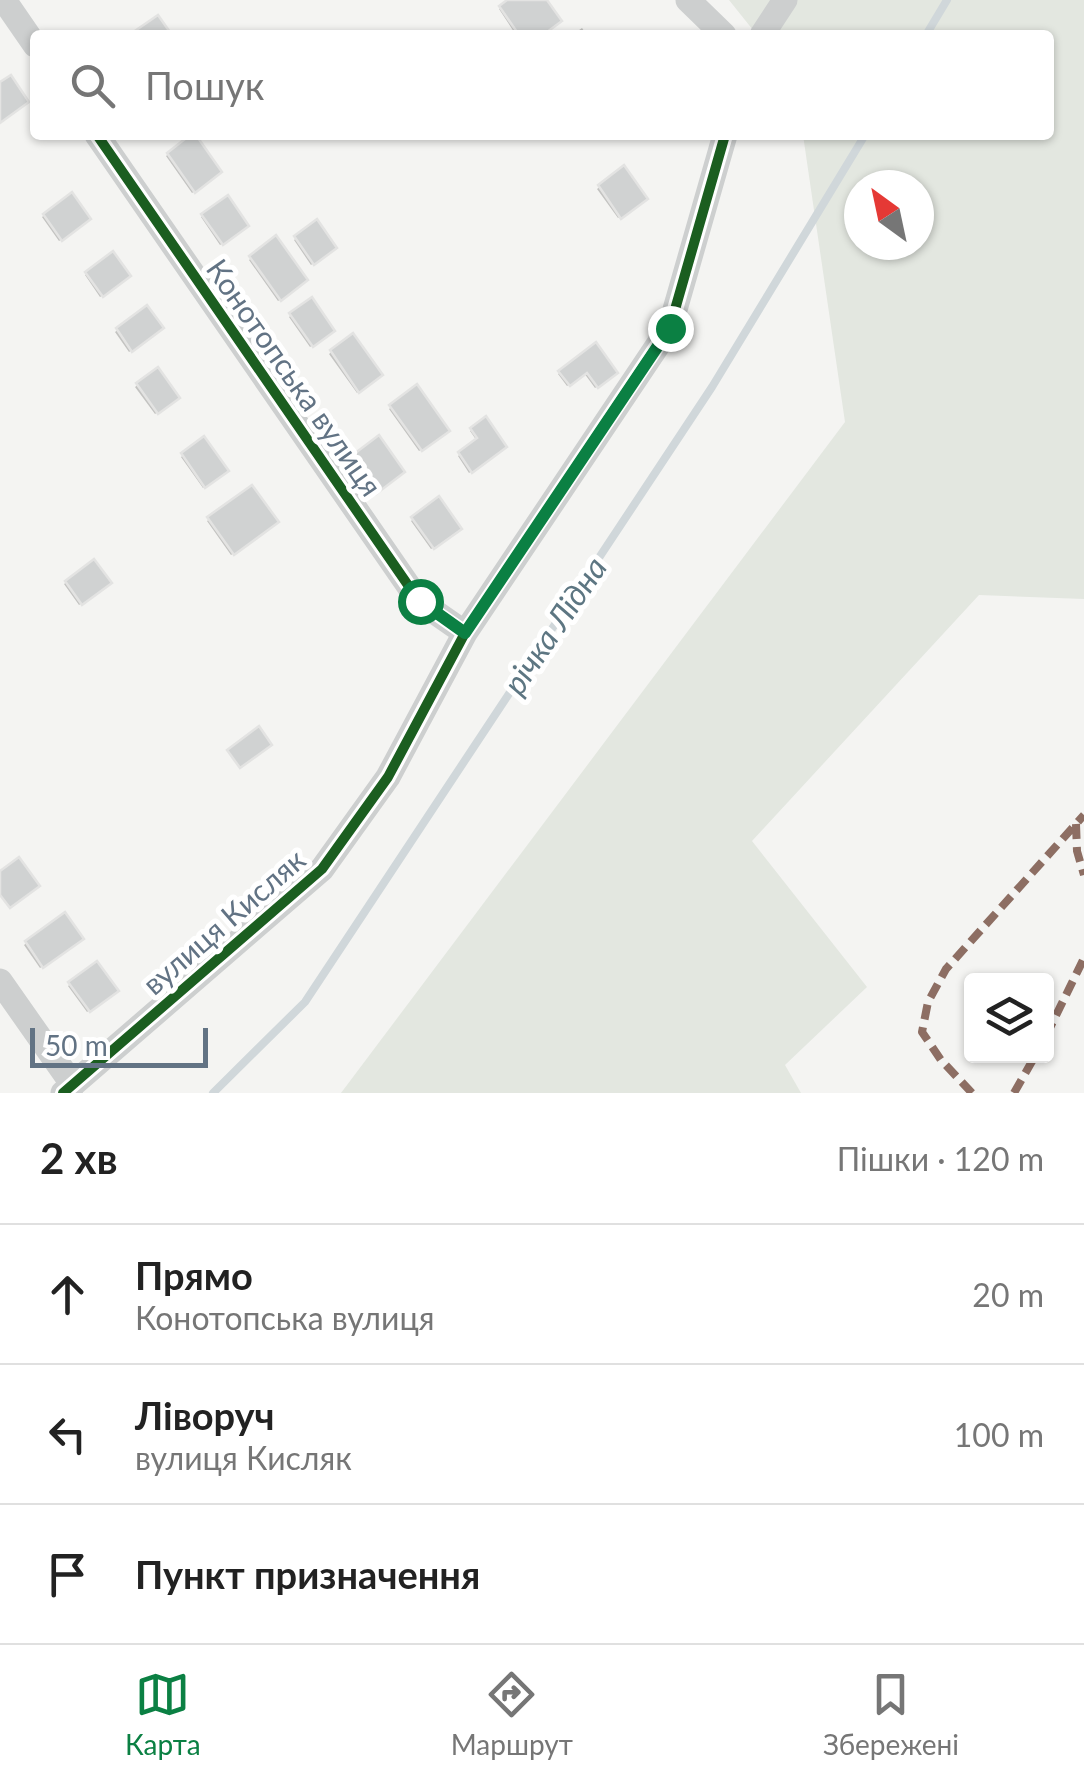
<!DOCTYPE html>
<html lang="uk">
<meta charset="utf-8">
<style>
:root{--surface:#fff;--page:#f2f2f2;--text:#222;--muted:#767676;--line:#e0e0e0;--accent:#0b8043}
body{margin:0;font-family:Lato,sans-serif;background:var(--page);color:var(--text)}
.controls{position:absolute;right:30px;bottom:30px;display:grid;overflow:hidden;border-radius:10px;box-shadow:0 2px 8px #0004}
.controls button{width:90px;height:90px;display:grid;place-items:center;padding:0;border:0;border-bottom:2px solid var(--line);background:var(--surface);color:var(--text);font:50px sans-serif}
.compass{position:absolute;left:844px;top:170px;width:90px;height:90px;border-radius:50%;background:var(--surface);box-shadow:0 2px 8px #0004;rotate:327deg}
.scale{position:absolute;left:30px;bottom:25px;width:178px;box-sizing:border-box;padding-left:10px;border:5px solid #627384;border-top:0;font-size:28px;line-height:35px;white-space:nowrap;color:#627384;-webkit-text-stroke:8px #fff;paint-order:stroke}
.stop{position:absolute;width:30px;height:30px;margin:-22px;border:8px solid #0b8043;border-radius:50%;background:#fff}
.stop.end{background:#0b8043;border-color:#fff;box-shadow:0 2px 10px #0008}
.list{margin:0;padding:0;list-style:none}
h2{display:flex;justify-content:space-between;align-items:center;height:130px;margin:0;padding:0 40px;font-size:42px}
h2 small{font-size:32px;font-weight:400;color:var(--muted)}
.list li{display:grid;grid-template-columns:65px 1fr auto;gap:30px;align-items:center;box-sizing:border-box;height:140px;padding:0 40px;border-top:2px solid var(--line)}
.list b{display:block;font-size:38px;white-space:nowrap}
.list p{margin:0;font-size:32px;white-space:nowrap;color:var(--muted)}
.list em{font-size:32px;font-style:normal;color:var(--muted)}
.icon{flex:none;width:55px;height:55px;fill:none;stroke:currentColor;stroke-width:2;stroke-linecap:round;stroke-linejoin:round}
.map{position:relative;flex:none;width:1084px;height:1093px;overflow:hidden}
.search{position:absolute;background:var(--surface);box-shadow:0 2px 8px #0004;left:30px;right:30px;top:30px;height:110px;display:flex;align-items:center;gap:25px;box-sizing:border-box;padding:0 35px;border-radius:10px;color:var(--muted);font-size:38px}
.sheet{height:550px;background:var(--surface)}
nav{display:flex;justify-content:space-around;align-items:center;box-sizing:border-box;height:140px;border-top:2px solid var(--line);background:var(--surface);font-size:28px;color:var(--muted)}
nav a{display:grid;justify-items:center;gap:5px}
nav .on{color:var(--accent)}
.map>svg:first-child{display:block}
.green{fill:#e3e7e0;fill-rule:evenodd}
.shadow{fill:#0003}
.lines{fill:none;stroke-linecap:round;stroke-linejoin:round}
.stream{stroke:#d0d7da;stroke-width:8}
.building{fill:#d0d2d2;stroke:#e3e3e2;stroke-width:2.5}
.street{stroke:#cdcfcf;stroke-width:25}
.quiet{stroke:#8d6e63;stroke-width:8;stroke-dasharray:15 8;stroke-linecap:butt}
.cycleway-casing{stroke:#fff;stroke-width:16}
.cycleway{stroke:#1b5e20;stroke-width:10}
.route{stroke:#0b8043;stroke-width:12}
.labels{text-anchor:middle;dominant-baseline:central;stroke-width:10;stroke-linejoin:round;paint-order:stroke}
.street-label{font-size:30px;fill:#627384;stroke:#fff}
.water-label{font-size:32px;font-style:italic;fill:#5d7682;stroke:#fff}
</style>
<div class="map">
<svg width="1084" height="1093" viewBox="0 0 1084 1093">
<rect width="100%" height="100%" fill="#f4f4f2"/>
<path class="green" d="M729 0H1084V599L979 595 752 841 867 987 785 1065 801 1093H341L845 422 803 135H1049V35H757ZM859 185H919V245H859Z"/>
<path class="shadow" d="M511 0H544L540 35H516L499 9Z
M582 28 587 35H572Z
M193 136 219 172 192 193 166 156Z
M624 169 645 199 618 218 597 189Z
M71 195 88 219 59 241 42 217Z
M227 198 246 226 220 245 201 217Z
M317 223 334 247 311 265 294 240Z
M276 239 305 280 278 301 249 260Z
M112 254 128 276 100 297 85 275Z
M311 300 332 331 310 347 289 317Z
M147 309 161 328 129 352 115 332Z
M352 336 379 375 357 393 329 354Z
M596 346 615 373 595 388 584 373 567 386 558 374Z
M158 370 177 398 155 414 135 387Z
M416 388 446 430 419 451 389 409Z
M485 420 504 447 469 473 458 456 477 441 470 431Z
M379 438 402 471 373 494 350 461Z
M203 440 225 471 203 488 181 457Z
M252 489 275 522 231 555 207 521Z
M439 499 459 529 431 549 411 521Z
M94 563 108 583 79 605 64 584Z
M64 915 81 938 40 968 24 945Z
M97 964 115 991 87 1012 68 986Z"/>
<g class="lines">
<path class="stream" d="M926 35 947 0
M213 1093 305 1002 712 387 865 135"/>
</g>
<path class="building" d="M507 0H547L562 21 543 35H519L499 6Z
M158 15 172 35H129Z
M11 75 29 102 0 123V82Z
M190 135H196L222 172 195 193 167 153Z
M624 165 648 199 621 219 598 185Z
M72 192 91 219 62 241 43 214Z
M228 195 249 226 223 245 201 214Z
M317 219 337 248 314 265 294 236Z
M276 235 308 280 281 301 249 256Z
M113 251 131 276 103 297 85 272Z
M312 297 335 331 313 347 289 313Z
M147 305 164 328 132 352 116 328Z
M353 333 383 375 359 393 330 350Z
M596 342 618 373 598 388 587 373 570 386 558 371Z
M158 367 180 398 158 414 136 383Z
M417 384 450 431 422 451 389 405Z
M486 416 507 447 472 473 458 452 477 438 470 428Z
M379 435 405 472 376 494 350 457Z
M204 436 229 471 205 488 181 453Z
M252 485 279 522 234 555 207 517Z
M439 496 462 529 434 549 411 517Z
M94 559 112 583 82 605 65 581Z
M259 726 272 745 240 768 227 750Z
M19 857 40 886 10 908 0 895V871Z
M65 912 84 939 43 968 25 941Z
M97 961 119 991 90 1012 68 982Z"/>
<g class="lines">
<path class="street" d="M4 0 35 45
M688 0 724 35
M762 35 785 0
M97 135 419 601 465 633
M0 981 73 1085
M63 1093 322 869 388 777 465 633 670 327 725 135"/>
<path class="quiet" d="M1076 824 1077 851 1084 875
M1046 1036 1084 958
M972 1093 941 1060 922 1032 928 1002 946 969 1084 815
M1014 1093 1035 1056"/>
<defs>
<path id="cycleway" d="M97 135 419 601 465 633
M63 1093 322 869 388 777 465 633 670 327 725 135"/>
</defs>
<use href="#cycleway" class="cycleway-casing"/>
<use href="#cycleway" class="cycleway"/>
</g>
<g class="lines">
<path class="route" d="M420 601 465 633 670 328"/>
</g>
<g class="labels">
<g class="street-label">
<text transform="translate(295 377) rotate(55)">Конотопська вулиця</text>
<text transform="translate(223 921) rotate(-41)">вулиця Кисляк</text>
</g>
<g class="water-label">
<text transform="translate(554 625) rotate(-56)">річка Лідна</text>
</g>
</g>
</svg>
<div class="controls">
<button><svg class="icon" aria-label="layers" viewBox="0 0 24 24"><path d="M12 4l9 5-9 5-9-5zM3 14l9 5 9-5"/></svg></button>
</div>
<svg class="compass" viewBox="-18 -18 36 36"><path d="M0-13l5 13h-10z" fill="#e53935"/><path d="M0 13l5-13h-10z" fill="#767676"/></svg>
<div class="scale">50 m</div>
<div class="stop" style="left:420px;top:601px"></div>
<div class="stop end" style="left:670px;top:328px"></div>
<div class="search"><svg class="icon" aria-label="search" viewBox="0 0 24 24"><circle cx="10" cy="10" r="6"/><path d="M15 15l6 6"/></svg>Пошук</div>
</div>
<section class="sheet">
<h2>2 хв<small>Пішки · 120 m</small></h2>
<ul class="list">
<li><svg class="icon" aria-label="ahead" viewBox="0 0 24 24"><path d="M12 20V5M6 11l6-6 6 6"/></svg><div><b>Прямо</b><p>Конотопська вулиця</p></div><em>20 m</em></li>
<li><svg class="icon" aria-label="left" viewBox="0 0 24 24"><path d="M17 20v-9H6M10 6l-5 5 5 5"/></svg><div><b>Ліворуч</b><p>вулиця Кисляк</p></div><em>100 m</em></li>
<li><svg class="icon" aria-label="arrive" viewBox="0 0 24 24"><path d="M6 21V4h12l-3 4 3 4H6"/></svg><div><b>Пункт призначення</b></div></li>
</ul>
</section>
<nav>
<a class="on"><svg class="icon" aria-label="map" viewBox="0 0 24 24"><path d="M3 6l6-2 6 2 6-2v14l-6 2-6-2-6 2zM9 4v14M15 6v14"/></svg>Карта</a>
<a><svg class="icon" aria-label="directions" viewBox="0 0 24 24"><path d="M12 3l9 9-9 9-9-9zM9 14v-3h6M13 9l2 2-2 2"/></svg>Маршрут</a>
<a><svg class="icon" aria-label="saved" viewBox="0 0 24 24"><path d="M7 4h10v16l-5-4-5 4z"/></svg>Збережені</a>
</nav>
